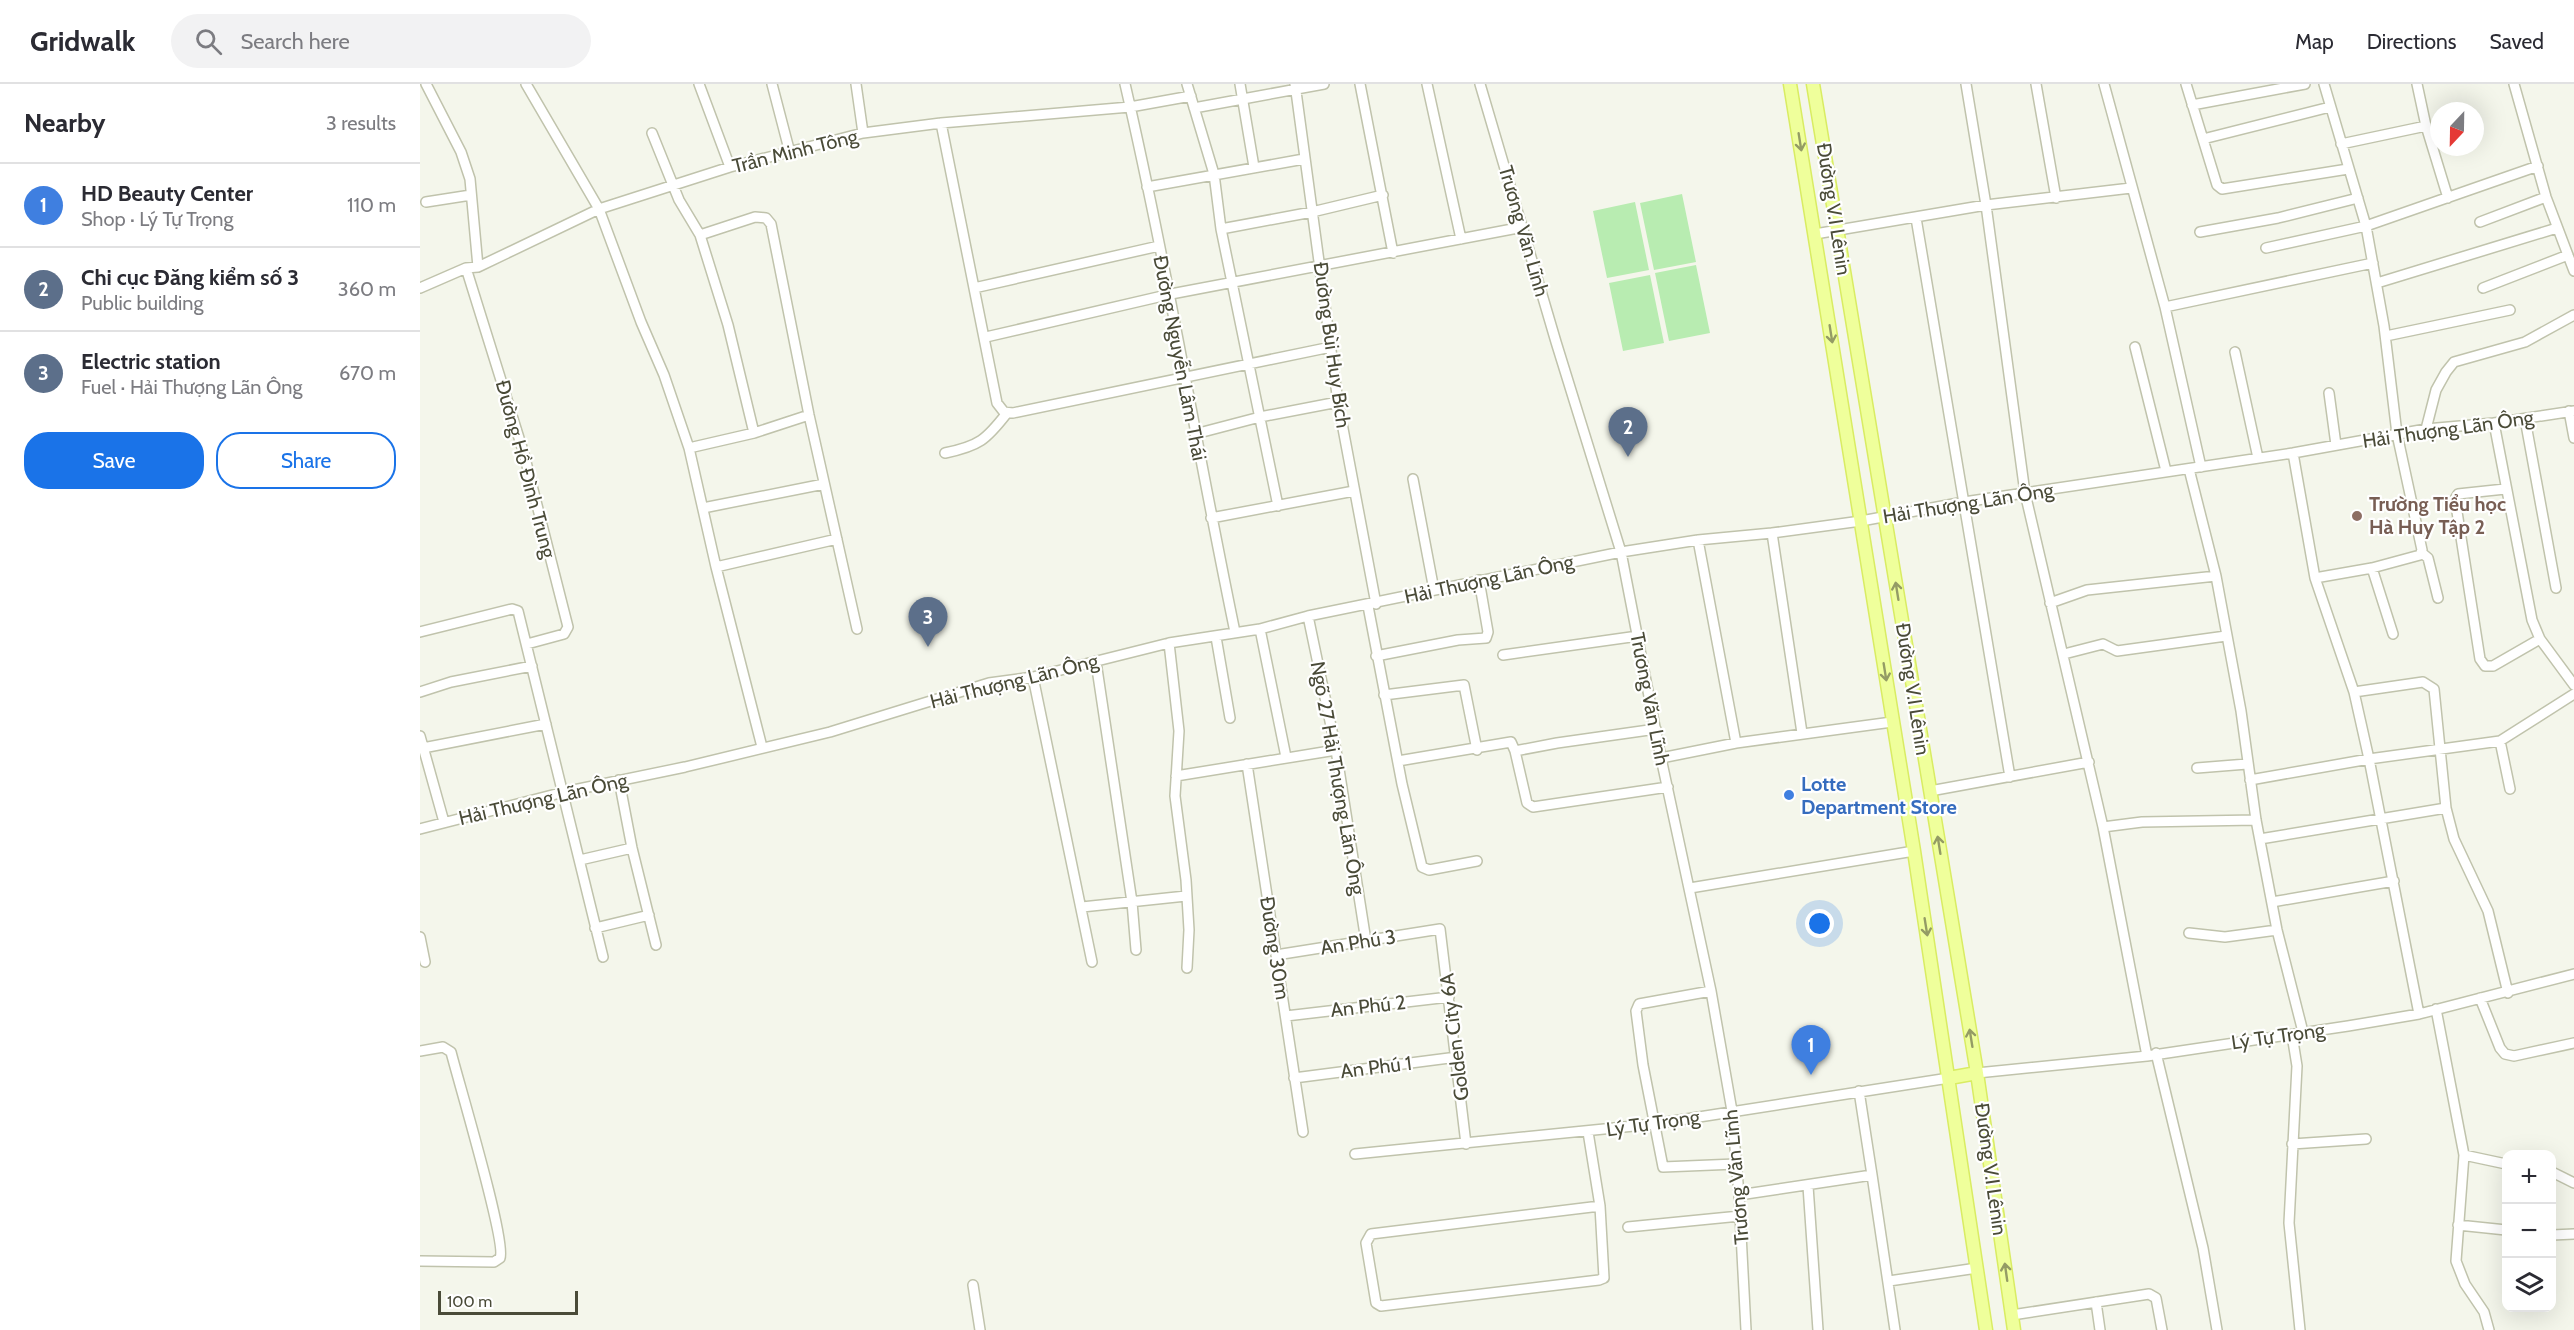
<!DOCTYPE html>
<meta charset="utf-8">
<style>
:root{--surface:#fff;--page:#f2f2f3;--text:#2b2b33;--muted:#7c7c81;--line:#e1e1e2;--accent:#1a73e8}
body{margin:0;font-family:Cabin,sans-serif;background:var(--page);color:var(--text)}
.controls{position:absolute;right:18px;bottom:18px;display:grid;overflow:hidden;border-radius:12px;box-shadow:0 6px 24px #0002}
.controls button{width:54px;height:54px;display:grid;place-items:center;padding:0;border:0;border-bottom:2px solid var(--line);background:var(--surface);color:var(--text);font:30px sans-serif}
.compass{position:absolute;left:2010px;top:18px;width:54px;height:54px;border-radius:50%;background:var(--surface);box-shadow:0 6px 24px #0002;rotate:202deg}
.scale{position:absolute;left:18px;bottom:15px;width:140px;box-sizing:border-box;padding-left:6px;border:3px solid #4a4b38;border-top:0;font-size:16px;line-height:21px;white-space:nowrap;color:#4a4b38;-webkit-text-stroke:4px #fff;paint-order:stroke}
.you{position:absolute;left:1400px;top:840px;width:21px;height:21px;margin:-15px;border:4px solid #fff;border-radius:50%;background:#1a73e8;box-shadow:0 0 0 9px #1a73e833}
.badge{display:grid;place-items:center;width:39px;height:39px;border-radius:50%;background:var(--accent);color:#fff;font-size:20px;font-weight:700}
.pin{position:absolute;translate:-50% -50px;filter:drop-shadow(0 2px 3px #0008)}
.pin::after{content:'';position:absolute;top:32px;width:21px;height:18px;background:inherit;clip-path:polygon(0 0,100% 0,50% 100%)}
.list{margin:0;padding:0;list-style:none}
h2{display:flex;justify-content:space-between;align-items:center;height:78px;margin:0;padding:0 24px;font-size:26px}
h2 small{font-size:20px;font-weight:400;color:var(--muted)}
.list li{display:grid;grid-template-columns:39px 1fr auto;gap:18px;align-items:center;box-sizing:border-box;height:84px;padding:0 24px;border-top:2px solid var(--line)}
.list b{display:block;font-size:22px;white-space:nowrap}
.list p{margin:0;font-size:20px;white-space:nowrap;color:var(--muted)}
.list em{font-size:20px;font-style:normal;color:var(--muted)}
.actions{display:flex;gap:12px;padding:18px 24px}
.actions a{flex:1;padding:14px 0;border:2px solid var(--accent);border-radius:24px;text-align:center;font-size:21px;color:var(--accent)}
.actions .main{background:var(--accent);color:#fff}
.icon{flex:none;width:33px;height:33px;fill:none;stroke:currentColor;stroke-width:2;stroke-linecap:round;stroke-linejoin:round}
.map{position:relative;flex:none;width:2154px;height:1246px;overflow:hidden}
header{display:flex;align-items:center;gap:36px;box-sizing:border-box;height:84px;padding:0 30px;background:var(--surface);border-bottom:2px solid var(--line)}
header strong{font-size:28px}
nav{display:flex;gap:33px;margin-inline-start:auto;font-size:21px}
.search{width:420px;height:54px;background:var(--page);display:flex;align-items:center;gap:15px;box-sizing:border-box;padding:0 21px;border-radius:33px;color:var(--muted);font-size:22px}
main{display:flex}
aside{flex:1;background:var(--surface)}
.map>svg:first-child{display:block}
.green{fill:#b8ecb1}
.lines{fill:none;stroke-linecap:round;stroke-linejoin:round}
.minor-casing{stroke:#c0c3ac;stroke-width:12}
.major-casing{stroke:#d9ec63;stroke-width:15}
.minor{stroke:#fff;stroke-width:9}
.major{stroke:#efff9b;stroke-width:12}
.oneway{stroke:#949c65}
.education-dot{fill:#8d6e63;stroke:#fff;stroke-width:2}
.shop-dot{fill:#3f7fe0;stroke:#fff;stroke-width:2}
.labels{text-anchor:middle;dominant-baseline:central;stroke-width:4.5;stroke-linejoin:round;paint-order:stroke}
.street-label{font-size:20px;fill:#4a4b38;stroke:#fff}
.education-label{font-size:20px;font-weight:bold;fill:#785e54;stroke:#fff;text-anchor:start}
.shop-label{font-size:20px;font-weight:bold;fill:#366cbe;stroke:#fff;text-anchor:start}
</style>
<header>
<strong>Gridwalk</strong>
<div class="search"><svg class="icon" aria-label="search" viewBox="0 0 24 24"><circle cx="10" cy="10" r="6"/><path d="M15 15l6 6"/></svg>Search here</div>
<nav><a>Map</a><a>Directions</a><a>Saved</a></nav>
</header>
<main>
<aside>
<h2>Nearby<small>3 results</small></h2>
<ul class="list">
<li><span class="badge" style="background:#3f7fe0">1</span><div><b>HD Beauty Center</b><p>Shop · Lý Tự Trọng</p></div><em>110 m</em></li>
<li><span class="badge" style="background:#5c6f8a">2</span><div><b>Chi cục Đăng kiểm số 3</b><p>Public building</p></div><em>360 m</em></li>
<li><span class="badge" style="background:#5c6f8a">3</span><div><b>Electric station</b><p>Fuel · Hải Thượng Lãn Ông</p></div><em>670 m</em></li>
</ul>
<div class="actions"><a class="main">Save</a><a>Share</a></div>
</aside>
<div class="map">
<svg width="2154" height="1246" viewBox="0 0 2154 1246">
<rect width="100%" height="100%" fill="#f4f6eb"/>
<path class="green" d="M1262 110 1276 178 1234 186 1220 119Z
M1215 118 1229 186 1187 194 1173 127Z
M1276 181 1290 249 1249 257 1235 189Z
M1230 191 1244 259 1203 267 1189 199Z"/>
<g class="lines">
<defs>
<path id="minor" d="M6 0 41 68 50 95 58 183
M106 0 179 125 221 238 244 291 269 364 296 483 342 663
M279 0 310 83
M352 0 370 69
M436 0 443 49
M705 0C747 182 777 365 815 548
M767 0 794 90 801 145 858 422
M820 0 834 83
M875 0 918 318 956 520
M940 0 973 169
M1007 0 1041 155
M1060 0 1136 258 1201 468 1241 674 1291 907 1312 1027 1319 1111 1326 1246
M1546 0 1566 121 1605 409 1683 743 1727 972
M1616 0 1636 114
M1684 0 1745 223 1781 383
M1766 0 1797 101 1802 105 1928 85
M1997 0 2006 42 2028 114
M2094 0 2126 113 2154 187
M1772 21 1885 0
M774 24 904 0
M521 39 577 319 584 328 593 329 911 263
M232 49 259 116 280 151 308 241 334 349
M1783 55 1910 23
M1921 60 2006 42
M727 103 884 75
M6 118 51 111
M1496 134 1590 693
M2060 138 2126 113
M801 145 892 128 963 111
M1780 148 1858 134 1938 114
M1395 150 1566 121 1711 104
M280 151 335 133 346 134 351 140 389 331 437 545
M1846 164 1946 142 2118 82
M46 184 104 370 148 543 144 550 107 560
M1957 199 2137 144
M0 204 46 184 58 183 179 125 310 83 443 49 521 39 710 23 771 12
M554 204 739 162
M2063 204 2148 171
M1745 223 1953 179
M1966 252 2090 226
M566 253 751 210 1103 143
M1715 263 1746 387
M1815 268 1838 374
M1909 309 1916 361
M2149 327 2154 354
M2105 335 2136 504
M2074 339 2112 536 2120 555 2154 601
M2006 345 2016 306 2026 288 2034 278 2105 258 2154 231
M775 350 840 333 918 318
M269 364 334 349 389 331
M525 369C559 362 566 356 587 329
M1873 369 1895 494 1934 608 1949 675 1999 930
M1769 385 1796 492 1821 627 1836 736 1857 846 1883 948
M993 395 1014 506
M2085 405 2038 410 2035 415 2060 575 2065 582H2073L2120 555
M283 424 404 400
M791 434 934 407
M1352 449 1382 649
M1278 456 1316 659
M2002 469 2008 474 2018 514
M296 483 417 455
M1952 484 1973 550
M1895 494 1952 484 2000 471 2002 466 1977 350 1964 242 1946 142 1904 0
M1630 519 1667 506 1796 492
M948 522 982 700 1002 783 1009 786 1057 777
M888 532 916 666 946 857
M840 545 866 673
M0 548 92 525 98 527 183 873
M796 553 810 634
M749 559 759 647 755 712 766 796 769 846 767 884
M1644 570 1683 560 1697 567 1806 552
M1083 571 1218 552
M956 572 1038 556 1066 554 1068 548 1059 496
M676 578 712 818 716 866
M613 593 672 878
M0 608 31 598 112 582
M1934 608 2003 598 2014 605 2026 724 2034 755 2068 827 2088 909
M964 611 1044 601 1057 666
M0 652 24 738
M2080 657 2090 705
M3 664 126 640
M1095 667 1137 659 1236 645
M1241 674 1316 659 1472 638
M978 677 1091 658 1095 667 1107 719 1113 723 1248 703
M827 680 883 1048
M1777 684 1827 680
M756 692 916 666
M199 696 212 764 236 861
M1830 696 1949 675 2080 657 2154 610
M1510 707 1669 678
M1683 743 1722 738 1836 736
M0 745 144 708 265 683 410 648 569 599 613 593 749 559 840 545 888 532 1201 468 1278 456 1352 449 1441 437 1544 418 1873 369 2006 345 2074 339 2154 327
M1840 755 2026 724
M160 776 212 764
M1270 804 1494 767
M1852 818 1974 797
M662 823 766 812
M175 844 229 831
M1769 849 1805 853 1857 846
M0 853 5 878
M856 871 1020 845 1046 1060
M1291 907 1219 920 1216 927 1223 981 1243 1083 1316 1080
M2060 914 2080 964 2085 970 2094 972 2154 959
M2016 925 2044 1071 2036 1177 2045 1200 2064 1228 2069 1246
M866 932 1029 913
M1872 951 1877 982 1869 1139 1880 1246
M0 967 23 963 31 968C38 996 87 1159 80 1174L74 1178 0 1177
M1736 969 1783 1164 1797 1246
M1557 989 1727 972 1928 942 1999 930 2154 890
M874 994 1037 973
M1439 1007 1452 1091
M1168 1048 1180 1122 1184 1194 1179 1196 961 1222 956 1219 946 1159 951 1150 1180 1122
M1872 1060 1946 1055
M935 1070 1234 1040 1529 994
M2044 1071 2086 1080
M2132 1088 2154 1099
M1388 1102 1398 1246
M1319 1111 1452 1091 1475 1246
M2038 1141 2086 1146
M1208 1143 1320 1132
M2132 1151 2154 1150
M1469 1197 1557 1184
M553 1201 560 1246
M1676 1218 1680 1246
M1592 1231 1729 1210 1736 1214 1742 1246"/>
<path id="major" d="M1370 0 1494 767 1566 1246
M1393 0 1557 989 1594 1246
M1529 994 1557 989"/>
</defs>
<use href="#minor" class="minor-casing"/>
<use href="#major" class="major-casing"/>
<use href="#minor" class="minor"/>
<use href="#major" class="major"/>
</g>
<defs><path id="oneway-shaft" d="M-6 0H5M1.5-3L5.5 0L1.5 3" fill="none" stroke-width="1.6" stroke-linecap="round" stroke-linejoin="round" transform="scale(1.5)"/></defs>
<g class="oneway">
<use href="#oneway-shaft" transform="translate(1380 58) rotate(81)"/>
<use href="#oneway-shaft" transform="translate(1411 250) rotate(81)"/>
<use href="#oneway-shaft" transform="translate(1477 507) rotate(-99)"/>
<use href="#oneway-shaft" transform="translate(1465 588) rotate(81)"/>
<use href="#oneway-shaft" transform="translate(1519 761) rotate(-99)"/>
<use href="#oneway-shaft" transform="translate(1506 843) rotate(81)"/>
<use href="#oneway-shaft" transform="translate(1551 954) rotate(-99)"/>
<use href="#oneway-shaft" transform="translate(1586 1188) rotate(-98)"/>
</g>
<circle class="education-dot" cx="1937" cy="432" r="6"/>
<circle class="shop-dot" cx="1369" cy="711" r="6"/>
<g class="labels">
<g class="street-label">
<text transform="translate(375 67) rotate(-14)">Trần Minh Tông</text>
<text transform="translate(1414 125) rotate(81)">Đường V.I Lênin</text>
<text transform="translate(1104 147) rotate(74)">Trương Văn Lĩnh</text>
<text transform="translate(912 261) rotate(82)">Đường Bùi Huy Bích</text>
<text transform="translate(760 274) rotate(79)">Đường Nguyễn Lâm Thái</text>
<text transform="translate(2028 345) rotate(-8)">Hải Thượng Lãn Ông</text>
<text transform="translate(106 385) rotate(75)">Đường Hồ Đình Trung</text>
<text transform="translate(1548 419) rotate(-9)">Hải Thượng Lãn Ông</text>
<text transform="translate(1069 495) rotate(-12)">Hải Thượng Lãn Ông</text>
<text transform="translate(594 597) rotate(-14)">Hải Thượng Lãn Ông</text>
<text transform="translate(1493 605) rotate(81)">Đường V.I Lênin</text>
<text transform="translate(1230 615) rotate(79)">Trương Văn Lĩnh</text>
<text transform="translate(918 694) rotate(80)">Ngõ 27 Hải Thượng Lãn Ông</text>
<text transform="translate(123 715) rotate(-13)">Hải Thượng Lãn Ông</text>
<text transform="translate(938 858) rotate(-9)">An Phú 3</text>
<text transform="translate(855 864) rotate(81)">Đường 30m</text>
<text transform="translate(948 922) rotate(-6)">An Phú 2</text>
<text transform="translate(1858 952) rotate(-8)">Lý Tự Trọng</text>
<text transform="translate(1034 953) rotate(-97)">Golden City 6A</text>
<text transform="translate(956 983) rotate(-7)">An Phú 1</text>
<text transform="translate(1233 1039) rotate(-8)">Lý Tự Trọng</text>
<text transform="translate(1571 1085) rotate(82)">Đường V.I Lênin</text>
<text transform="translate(1316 1093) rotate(-95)">Trương Văn Lĩnh</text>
</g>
<g class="education-label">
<text x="1949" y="420">Trường Tiểu học<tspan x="1949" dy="23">Hà Huy Tập 2</tspan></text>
</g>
<g class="shop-label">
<text x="1381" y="700">Lotte<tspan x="1381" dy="23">Department Store</tspan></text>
</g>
</g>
</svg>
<div class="controls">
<button>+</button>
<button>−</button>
<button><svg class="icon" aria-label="layers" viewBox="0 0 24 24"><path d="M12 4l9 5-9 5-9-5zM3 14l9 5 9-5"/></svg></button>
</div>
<svg class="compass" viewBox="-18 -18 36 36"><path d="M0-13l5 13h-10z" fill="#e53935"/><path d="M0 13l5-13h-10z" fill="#7c7c81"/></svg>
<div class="scale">100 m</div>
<div class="you"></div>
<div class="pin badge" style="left:1391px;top:991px;background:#3f7fe0">1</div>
<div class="pin badge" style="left:1208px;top:373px;background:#5c6f8a">2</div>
<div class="pin badge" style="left:508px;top:563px;background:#5c6f8a">3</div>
</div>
</main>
